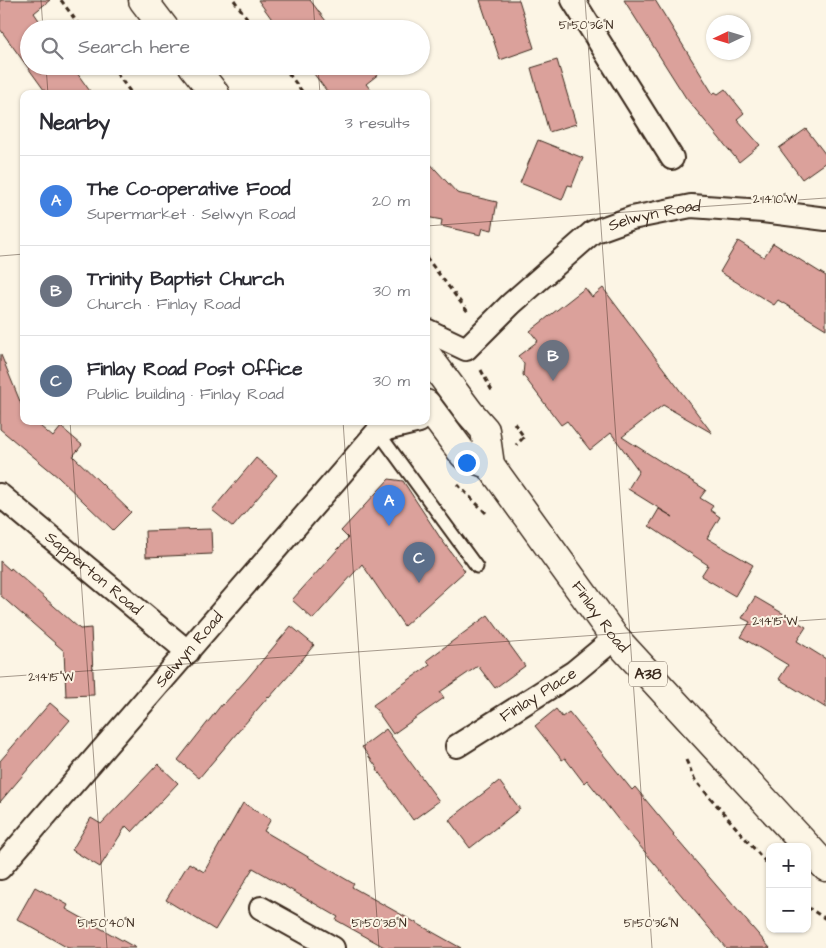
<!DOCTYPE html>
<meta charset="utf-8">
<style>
:root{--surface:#fff;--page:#f2f2f3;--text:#2b2b33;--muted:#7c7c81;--line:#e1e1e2;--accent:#ea580c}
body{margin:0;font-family:"Architects Daughter",sans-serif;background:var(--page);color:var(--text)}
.controls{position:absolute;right:15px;bottom:15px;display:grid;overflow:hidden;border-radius:10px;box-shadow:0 1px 4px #0004}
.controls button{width:45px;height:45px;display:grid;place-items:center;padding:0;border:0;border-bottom:1px solid var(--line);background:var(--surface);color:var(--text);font:25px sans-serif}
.compass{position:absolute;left:706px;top:15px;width:45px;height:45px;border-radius:50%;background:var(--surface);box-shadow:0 1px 4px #0004;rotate:266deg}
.you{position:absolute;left:466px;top:462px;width:18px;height:18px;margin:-12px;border:4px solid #fff;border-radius:50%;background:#1a73e8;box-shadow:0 0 0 8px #1a73e833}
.badge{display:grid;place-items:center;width:32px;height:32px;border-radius:50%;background:var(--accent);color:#fff;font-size:16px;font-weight:700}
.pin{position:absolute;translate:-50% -41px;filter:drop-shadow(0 1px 2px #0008)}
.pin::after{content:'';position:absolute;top:26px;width:18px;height:15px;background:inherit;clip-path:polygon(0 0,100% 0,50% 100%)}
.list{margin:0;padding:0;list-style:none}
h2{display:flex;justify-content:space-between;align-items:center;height:65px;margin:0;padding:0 20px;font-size:21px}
h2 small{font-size:16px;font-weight:400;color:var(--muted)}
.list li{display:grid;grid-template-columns:32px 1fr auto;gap:15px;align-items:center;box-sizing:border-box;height:90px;padding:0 20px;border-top:1px solid var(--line)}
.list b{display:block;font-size:19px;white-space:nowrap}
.list p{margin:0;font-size:16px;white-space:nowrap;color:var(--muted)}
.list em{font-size:16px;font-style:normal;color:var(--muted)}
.icon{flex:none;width:28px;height:28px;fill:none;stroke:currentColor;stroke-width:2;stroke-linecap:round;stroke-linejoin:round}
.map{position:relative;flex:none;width:826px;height:948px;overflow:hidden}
.search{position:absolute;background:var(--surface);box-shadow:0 1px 4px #0004;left:20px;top:20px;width:410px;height:55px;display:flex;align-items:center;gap:12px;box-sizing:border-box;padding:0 18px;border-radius:28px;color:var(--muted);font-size:19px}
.panel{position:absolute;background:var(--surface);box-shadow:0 1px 4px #0004;left:20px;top:90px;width:410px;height:335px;border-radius:10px}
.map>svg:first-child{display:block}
.building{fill:#dba19b;stroke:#3b2a1e}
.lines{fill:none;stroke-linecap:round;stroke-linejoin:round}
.service-casing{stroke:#3b2a1e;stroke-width:15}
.minor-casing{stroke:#3b2a1e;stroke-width:26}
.trunk-casing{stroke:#3b2a1e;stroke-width:31}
.path{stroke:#3b2a1e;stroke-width:3;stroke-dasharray:5 4;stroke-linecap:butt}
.service{stroke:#fcf5e5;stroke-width:11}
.minor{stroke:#fcf5e5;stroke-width:22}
.trunk{stroke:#fcf5e5;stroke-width:28}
.ticks{fill:none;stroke:#3b2a1e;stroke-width:1;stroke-opacity:0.45}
.labels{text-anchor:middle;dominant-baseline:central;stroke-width:4;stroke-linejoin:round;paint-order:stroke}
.shield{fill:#fcf5e5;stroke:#75675a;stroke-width:1}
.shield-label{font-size:15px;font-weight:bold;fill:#3b2a1e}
.street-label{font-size:16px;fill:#3b2a1e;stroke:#fcf5e5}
.ticks-label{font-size:12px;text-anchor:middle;fill:#3b2a1e;stroke:#fcf5e5;stroke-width:4;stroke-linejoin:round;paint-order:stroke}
</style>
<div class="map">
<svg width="826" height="948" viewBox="0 0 826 948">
<rect width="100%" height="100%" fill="#fcf5e5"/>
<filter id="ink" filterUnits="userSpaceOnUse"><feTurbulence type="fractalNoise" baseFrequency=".02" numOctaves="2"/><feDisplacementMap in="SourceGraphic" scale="10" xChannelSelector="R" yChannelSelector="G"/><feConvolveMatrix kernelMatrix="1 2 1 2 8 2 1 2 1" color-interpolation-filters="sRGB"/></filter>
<g filter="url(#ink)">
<path class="building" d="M0 0H50L34 13 45 29H29V66H72L92 94H47L0 29Z
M258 0H310L332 29H279Z
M480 0H519L534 48 500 60Z
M624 0H655L713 94 715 92 718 94 725 89 744 113 737 119 760 145 739 162 686 98Z
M557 60 576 124 549 132 531 68Z
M308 66H389L366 84 374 94H329Z
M806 129 826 155V162L802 179 779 148Z
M538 140 583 158 572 186 568 185 562 200 520 183Z
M426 159 457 193 497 202 492 230 483 228 481 235 441 226 442 220 426 217Z
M738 241 764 257 773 243 826 276V329L778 300 774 305 720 272Z
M585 288 592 297 603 288 712 433 663 405 622 437 706 490 700 498 713 506 710 510 720 517 707 538 753 565 735 596 701 576 708 565 649 526 659 509 673 517 628 489 639 471 611 433 590 450 567 421 561 425 523 375 524 364 518 356 538 341 530 331Z
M0 355H1L24 411V421H34L53 437 61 427 82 445 73 456 131 512 113 530 58 477 0 429Z
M256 458 277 475 233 527 212 510Z
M389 479 403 481 441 539 465 571 404 626 362 564 313 619 292 600 348 538 341 531Z
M211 529 212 554 146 557 145 531Z
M0 561 10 570 11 568 80 629 91 628 94 695 66 696 64 651 0 595Z
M755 597 806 627 797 641 826 659V708L779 679 788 665 741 637 750 622 742 618Z
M488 615 525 666 495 688 478 666 440 692 444 698 393 734 373 705 430 665 427 660Z
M291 626 314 645 292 672 269 698 268 697 237 733 199 778 178 760 222 704 223 705 246 680Z
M50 703 70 720 0 802V761Z
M556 709 562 717 569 712 632 790 635 787 674 834 673 835 770 948H726L628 832 587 780 584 783 565 758 562 760 535 726Z
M386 729 439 801 413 820 377 770 378 769 362 747Z
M158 764 178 783 132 832 126 826 100 867 72 850 91 818 101 824Z
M499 781 520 809 470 848 449 820Z
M243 803 271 819 264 831 354 884 352 887 461 948H386L336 920 338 917 253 868 215 930 166 900 189 863 204 872Z
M35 887 68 905 66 909 136 948H68L17 919Z"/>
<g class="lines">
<defs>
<path id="service" d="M376 429 477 567"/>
<g id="minor">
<path d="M573 0 672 158"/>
<path id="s1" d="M426 330 466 349 511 304 593 232 632 218 691 206 763 211 826 219"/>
<path d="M378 431 419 421"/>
<path id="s2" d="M0 495 188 652"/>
<path id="s3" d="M457 746 574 672 615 638"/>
<path id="s4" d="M0 868 378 431 381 421"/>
<path d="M261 908 333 948"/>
</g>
<g id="trunk">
<path d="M143 0 165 29"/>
<path d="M193 66 215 94"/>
<path d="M426 354 470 413 485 430 490 465"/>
<path id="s5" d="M426 404 464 455 490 465 615 638 826 867"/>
</g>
</defs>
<use href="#service" class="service-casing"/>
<use href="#minor" class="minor-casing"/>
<use href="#trunk" class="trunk-casing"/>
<path class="path" d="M61 0 82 29
M234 0 255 29
M111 66 132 94
M283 66 304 94
M426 257 468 312
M481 370 492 391
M514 423 524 437 516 445
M457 484 488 515
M686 760 695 780 770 867
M807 907 826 919"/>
<use href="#service" class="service"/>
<use href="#minor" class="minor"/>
<use href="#trunk" class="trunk"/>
</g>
</g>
<path class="ticks" d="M41 0 43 29M313 0 315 29M585 0 652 948M46 66 48 94M318 66 320 94M426 226 826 198M0 256 24 254M70 421 107 948M343 421 379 948M0 677 826 619"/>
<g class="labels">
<rect class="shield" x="629" y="661.5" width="38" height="25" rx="4"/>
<g class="shield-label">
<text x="648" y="674">A38</text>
</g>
<g class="street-label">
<text stroke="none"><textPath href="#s1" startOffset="281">Selwyn Road</textPath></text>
<text stroke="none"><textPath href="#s2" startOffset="122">Sapperton Road</textPath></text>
<text stroke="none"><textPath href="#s5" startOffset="279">Finlay Road</textPath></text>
<text stroke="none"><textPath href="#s4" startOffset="289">Selwyn Road</textPath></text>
<text stroke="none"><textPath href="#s3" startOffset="96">Finlay Place</textPath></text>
</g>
</g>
<g class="ticks-label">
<text x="586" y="29">51°50'36"N</text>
<text x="775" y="203">2°14'10"W</text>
<text x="775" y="625">2°14'15"W</text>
<text x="51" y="681">2°14'15"W</text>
<text x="106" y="927">51°50'40"N</text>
<text x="379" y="927">51°50'38"N</text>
<text x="651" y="927">51°50'36"N</text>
</g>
</svg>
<div class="controls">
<button>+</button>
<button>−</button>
</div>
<svg class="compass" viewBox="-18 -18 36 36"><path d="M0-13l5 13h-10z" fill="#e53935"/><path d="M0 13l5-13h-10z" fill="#7c7c81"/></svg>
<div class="you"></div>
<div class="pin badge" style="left:389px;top:526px;background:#3f7fe0">A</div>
<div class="pin badge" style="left:553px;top:381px;background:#6b7280">B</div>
<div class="pin badge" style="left:419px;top:583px;background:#5c6f8a">C</div>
<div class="search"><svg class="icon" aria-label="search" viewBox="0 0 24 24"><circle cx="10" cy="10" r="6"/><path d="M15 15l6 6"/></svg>Search here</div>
<section class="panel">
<h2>Nearby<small>3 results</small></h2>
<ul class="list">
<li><span class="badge" style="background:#3f7fe0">A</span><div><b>The Co-operative Food</b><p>Supermarket · Selwyn Road</p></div><em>20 m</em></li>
<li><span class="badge" style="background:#6b7280">B</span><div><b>Trinity Baptist Church</b><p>Church · Finlay Road</p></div><em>30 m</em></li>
<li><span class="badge" style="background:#5c6f8a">C</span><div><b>Finlay Road Post Office</b><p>Public building · Finlay Road</p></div><em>30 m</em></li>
</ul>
</section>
</div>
